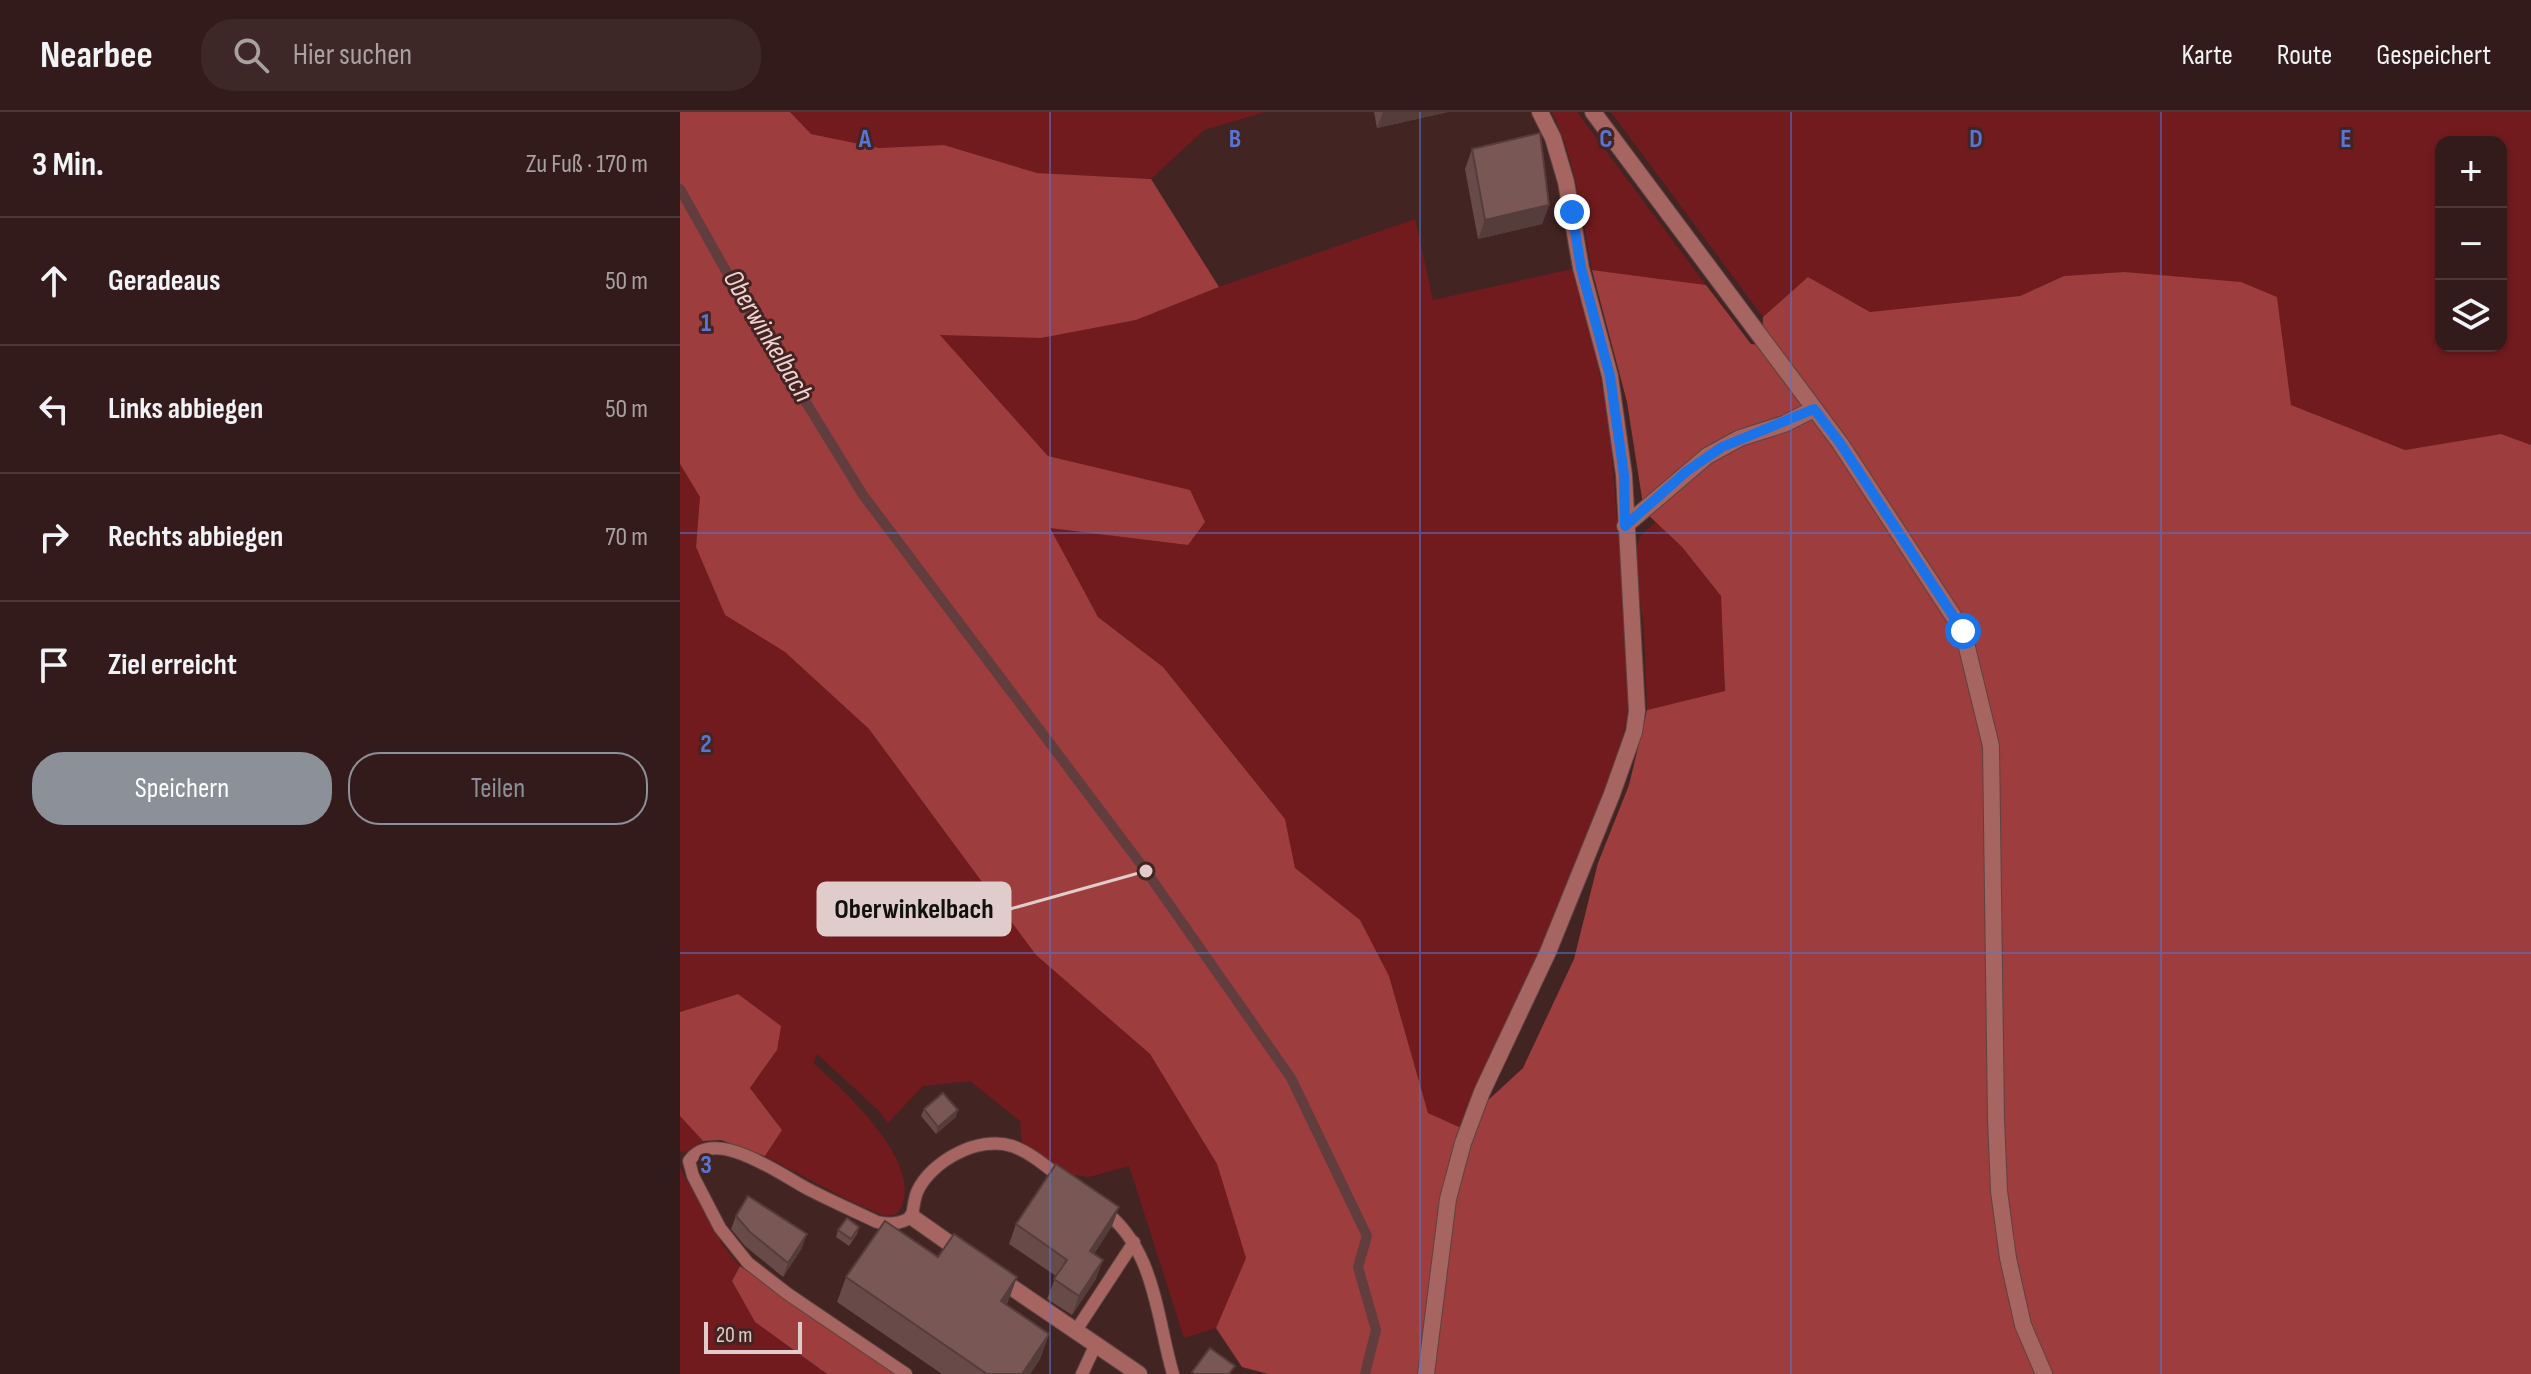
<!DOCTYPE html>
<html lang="de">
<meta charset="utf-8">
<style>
:root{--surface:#321b1a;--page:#3d2827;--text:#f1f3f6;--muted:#a8a1a2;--line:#4d3939;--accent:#8c9099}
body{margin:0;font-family:"Sofia Sans Condensed",sans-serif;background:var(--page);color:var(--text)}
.controls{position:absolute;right:24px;top:24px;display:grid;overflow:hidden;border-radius:16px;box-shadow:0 2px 6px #0004}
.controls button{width:72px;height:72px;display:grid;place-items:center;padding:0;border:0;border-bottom:2px solid var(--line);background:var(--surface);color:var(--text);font:40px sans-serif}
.scale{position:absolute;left:24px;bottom:20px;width:98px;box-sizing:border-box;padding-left:8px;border:4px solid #e0ccca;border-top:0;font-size:22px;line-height:28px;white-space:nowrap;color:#e0ccca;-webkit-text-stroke:6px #422422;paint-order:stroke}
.stop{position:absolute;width:24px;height:24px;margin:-18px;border:6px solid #1a73e8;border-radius:50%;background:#fff}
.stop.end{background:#1a73e8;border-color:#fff;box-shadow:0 2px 8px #0008}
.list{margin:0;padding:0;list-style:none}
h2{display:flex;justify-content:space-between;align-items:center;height:104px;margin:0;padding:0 32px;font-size:34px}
h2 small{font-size:26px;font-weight:400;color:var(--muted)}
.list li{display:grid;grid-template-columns:52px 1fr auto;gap:24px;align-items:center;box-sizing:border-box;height:128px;padding:0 32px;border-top:2px solid var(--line)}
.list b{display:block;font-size:30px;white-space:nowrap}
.list em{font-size:26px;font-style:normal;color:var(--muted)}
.actions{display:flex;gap:16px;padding:24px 32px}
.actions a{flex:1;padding:18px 0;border:2px solid var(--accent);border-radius:32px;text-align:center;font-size:28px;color:var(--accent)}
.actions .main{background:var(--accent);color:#fff}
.icon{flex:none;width:44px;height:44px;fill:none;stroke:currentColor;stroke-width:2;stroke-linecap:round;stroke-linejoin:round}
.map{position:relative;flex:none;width:1851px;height:1262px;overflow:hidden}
header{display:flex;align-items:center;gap:48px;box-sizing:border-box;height:112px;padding:0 40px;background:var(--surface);border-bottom:2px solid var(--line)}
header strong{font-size:38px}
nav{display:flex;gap:44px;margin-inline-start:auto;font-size:28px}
.search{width:560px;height:72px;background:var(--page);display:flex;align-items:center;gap:20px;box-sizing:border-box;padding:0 28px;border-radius:32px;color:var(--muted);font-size:30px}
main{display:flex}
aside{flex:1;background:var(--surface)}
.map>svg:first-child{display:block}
.green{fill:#711b1e;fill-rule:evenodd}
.forest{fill:#9d3d3d}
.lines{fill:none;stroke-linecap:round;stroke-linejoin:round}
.stream{stroke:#623d3e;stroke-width:10}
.service-casing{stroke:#5e4240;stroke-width:14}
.minor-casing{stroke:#5e4240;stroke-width:18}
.service{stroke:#a66561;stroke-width:12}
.minor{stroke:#a66561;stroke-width:16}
.wall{fill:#684b49}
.shaded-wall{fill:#553d3c}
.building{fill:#795755;stroke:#553d3c;stroke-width:2}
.route{stroke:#1a73e8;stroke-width:10}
.grid{fill:none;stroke:#5874d4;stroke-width:2;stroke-opacity:0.55}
.labels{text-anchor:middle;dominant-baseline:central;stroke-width:6;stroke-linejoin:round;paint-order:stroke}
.water-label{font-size:28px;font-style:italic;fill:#f0d4d2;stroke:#422422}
.grid-label{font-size:26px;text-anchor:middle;font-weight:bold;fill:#5874d4;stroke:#422422;stroke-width:6;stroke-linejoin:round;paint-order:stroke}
.leader{fill:none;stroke:#e0ccca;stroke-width:3}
.callout-dot{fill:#e0ccca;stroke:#422422;stroke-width:3}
.callout{fill:#e0ccca;stroke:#e0ccca;stroke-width:3}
.callout-label{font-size:28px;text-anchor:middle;font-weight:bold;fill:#111}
</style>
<header>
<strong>Nearbee</strong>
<div class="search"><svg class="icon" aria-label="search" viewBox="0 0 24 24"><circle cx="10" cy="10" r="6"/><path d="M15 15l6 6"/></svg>Hier suchen</div>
<nav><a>Karte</a><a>Route</a><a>Gespeichert</a></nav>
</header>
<main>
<aside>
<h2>3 Min.<small>Zu Fuß · 170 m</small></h2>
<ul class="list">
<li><svg class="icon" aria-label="ahead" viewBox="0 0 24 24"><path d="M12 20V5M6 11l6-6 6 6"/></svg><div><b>Geradeaus</b></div><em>50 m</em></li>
<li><svg class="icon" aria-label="left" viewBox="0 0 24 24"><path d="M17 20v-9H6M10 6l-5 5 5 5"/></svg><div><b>Links abbiegen</b></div><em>50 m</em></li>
<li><svg class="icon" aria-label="right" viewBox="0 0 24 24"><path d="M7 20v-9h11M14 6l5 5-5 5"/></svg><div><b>Rechts abbiegen</b></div><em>70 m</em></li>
<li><svg class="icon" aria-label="arrive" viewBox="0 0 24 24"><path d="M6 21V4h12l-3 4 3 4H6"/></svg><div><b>Ziel erreicht</b></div></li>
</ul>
<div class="actions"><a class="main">Speichern</a><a>Teilen</a></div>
</aside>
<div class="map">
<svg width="1851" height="1262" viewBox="0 0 1851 1262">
<rect width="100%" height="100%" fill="#422422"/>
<path class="green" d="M110 0H585L524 18 471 67 357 61 264 33 199 36 131 22Z
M872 0H897L1026 173 912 158C902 106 896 49 872 0Z
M931 0H1851V333L1821 322 1725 338 1611 293 1597 185 1444 160 1384 164 1340 184 1190 200 1128 166 1083 205ZM1761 30H1821V234H1761Z
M735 107 753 188 896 156 920 264 930 322 949 555V599L938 643 862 834 779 1015 748 1001 709 864 680 809 614 756 605 707 483 555 418 505 369 415 507 433 510 379 368 344 259 222 361 226 456 208 539 175Z
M0 352 20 385 16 435 45 503 105 540 189 617 356 843 470 942 537 1052 566 1146 536 1216 504 1226 449 1054 409 1065 385 1062 342 1033 340 1009 290 969 243 974 208 1011 199 999 137 942 133 951C165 979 251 1057 217 1102L204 1104 168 1088 85 1044 102 1018 70 976 97 938 58 882 0 900Z
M976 410 1002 435 1041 484 1045 579 967 598 964 518 954 443 960 424Z
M0 1004 23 1029 5 1041 0 1039Z
M0 1056 44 1135 60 1154 52 1169 75 1210 147 1262H0Z"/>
<path class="forest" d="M0 0H110L131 22 199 36 264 33 357 61 471 67 539 175 456 208 361 226 260 223 368 344 510 378 525 410 508 433 370 416 418 505 483 555 605 707 615 756 680 808 709 864 748 1001 779 1015 843 956 894 847 918 751 949 673 967 598 1045 579 1041 484 1002 435 964 399 947 290 912 158 1026 173 1071 232 1082 233 1083 205 1128 165 1190 200 1340 184 1384 164 1444 160 1561 170 1597 185 1611 293 1725 338 1821 322 1851 333V1262H588L562 1255 536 1216 566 1146 537 1052 470 942 356 843 189 617 105 540 45 503 16 435 20 385 0 352Z
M58 882 101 914 97 938 70 976 102 1018 85 1044 41 1028 23 1029 0 1004V900Z
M60 1154 216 1262H147L75 1210 52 1169Z"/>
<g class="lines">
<path class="stream" d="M0 77 55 175 183 383 466 759 611 966 687 1124 678 1155 696 1218 685 1262"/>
<defs>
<path id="service" d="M422 1097C475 1136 476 1203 493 1262
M395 1220 454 1130
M226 1262 108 1182 68 1151 40 1116 13 1064 9 1049C34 1013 101 1063 128 1077 151 1089 174 1099 197 1110 210 1113 219 1112 232 1105 233 1097 234 1088 237 1080 251 1049 299 1023 332 1034 352 1041 369 1057 385 1069
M402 1262 415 1234"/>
<path id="minor" d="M913 0 1160 331 1283 519 1311 634 1316 1007 1319 1079 1328 1146 1343 1213 1364 1262
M945 414 1027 344 1060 326 1104 312 1134 297
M232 1105 286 1143
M318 1166 459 1262
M746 1262 768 1087 783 1031 802 980 868 840 932 682 954 620 957 599 944 363 930 264 901 156 886 70 873 26 860 0"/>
</defs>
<use href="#service" class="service-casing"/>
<use href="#minor" class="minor-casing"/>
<use href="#service" class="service"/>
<use href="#minor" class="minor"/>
</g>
<path class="wall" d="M694 0H768L697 16Z
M792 37 869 93 862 112 798 127 785 57Z
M244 997 276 1005 256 1022 241 1004Z
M439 1095 432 1114 414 1142 416 1167 392 1203 367 1187 376 1164 329 1132 336 1112Z
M56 1104 122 1136 103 1165 65 1134 51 1117Z
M179 1115 177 1122 169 1134 156 1125 158 1118Z
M258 1145 328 1190 326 1193 369 1222 360 1247 350 1262H262L157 1190 166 1165Z"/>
<path class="shaded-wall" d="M703 0H768L697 16Z
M869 93 862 112 798 127 805 108Z
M278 998 276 1005 256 1022 258 1015Z
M439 1095 432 1114 403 1158 410 1139Z
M127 1122 122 1136 103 1165 108 1151Z
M423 1148 416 1167 392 1203 399 1184Z
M337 1165 328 1190 312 1214 321 1189Z
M369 1222 360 1247 350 1262H342Z"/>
<path class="building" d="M860 21 869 93 805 108 792 37Z
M263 981 278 998 258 1015 244 997Z
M376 1052 439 1095 410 1139 423 1148 399 1184 374 1167 387 1148 336 1112Z
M68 1084 127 1122 108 1151 70 1120 56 1104Z
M167 1106 179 1115 171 1127 158 1118Z
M205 1109 258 1145 274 1122 337 1165 321 1189 369 1222 342 1262H307L166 1165Z
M530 1236 555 1254 549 1262H515L512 1260Z"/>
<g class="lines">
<path class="route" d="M892 100 901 156 930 264 944 363 945 414 1007 359 1042 335 1134 297 1160 331 1283 519"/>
</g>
<path class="grid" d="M370 0V1262M740 0V1262M1111 0V1262M1481 0V1262M0 421H1851M0 841H1851"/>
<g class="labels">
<g class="water-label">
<text transform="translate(88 224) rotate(59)">Oberwinkelbach</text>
</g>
</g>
<g class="grid-label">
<text x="185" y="35">A</text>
<text x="555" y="35">B</text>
<text x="926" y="35">C</text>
<text x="1296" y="35">D</text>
<text x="1666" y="35">E</text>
<text x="26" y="219">1</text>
<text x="26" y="640">2</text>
<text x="26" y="1061">3</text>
</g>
<path class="leader" d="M466 759L330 797"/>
<circle class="callout-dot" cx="466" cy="759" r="8"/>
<rect class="callout" x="138" y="771" width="192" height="52" rx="8"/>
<g class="callout-label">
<text x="234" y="806">Oberwinkelbach</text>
</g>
</svg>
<div class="controls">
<button>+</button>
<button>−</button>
<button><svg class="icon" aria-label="layers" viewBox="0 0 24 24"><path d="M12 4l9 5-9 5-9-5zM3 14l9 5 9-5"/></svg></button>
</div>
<div class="scale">20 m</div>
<div class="stop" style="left:1283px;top:519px"></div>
<div class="stop end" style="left:892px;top:100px"></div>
</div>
</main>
